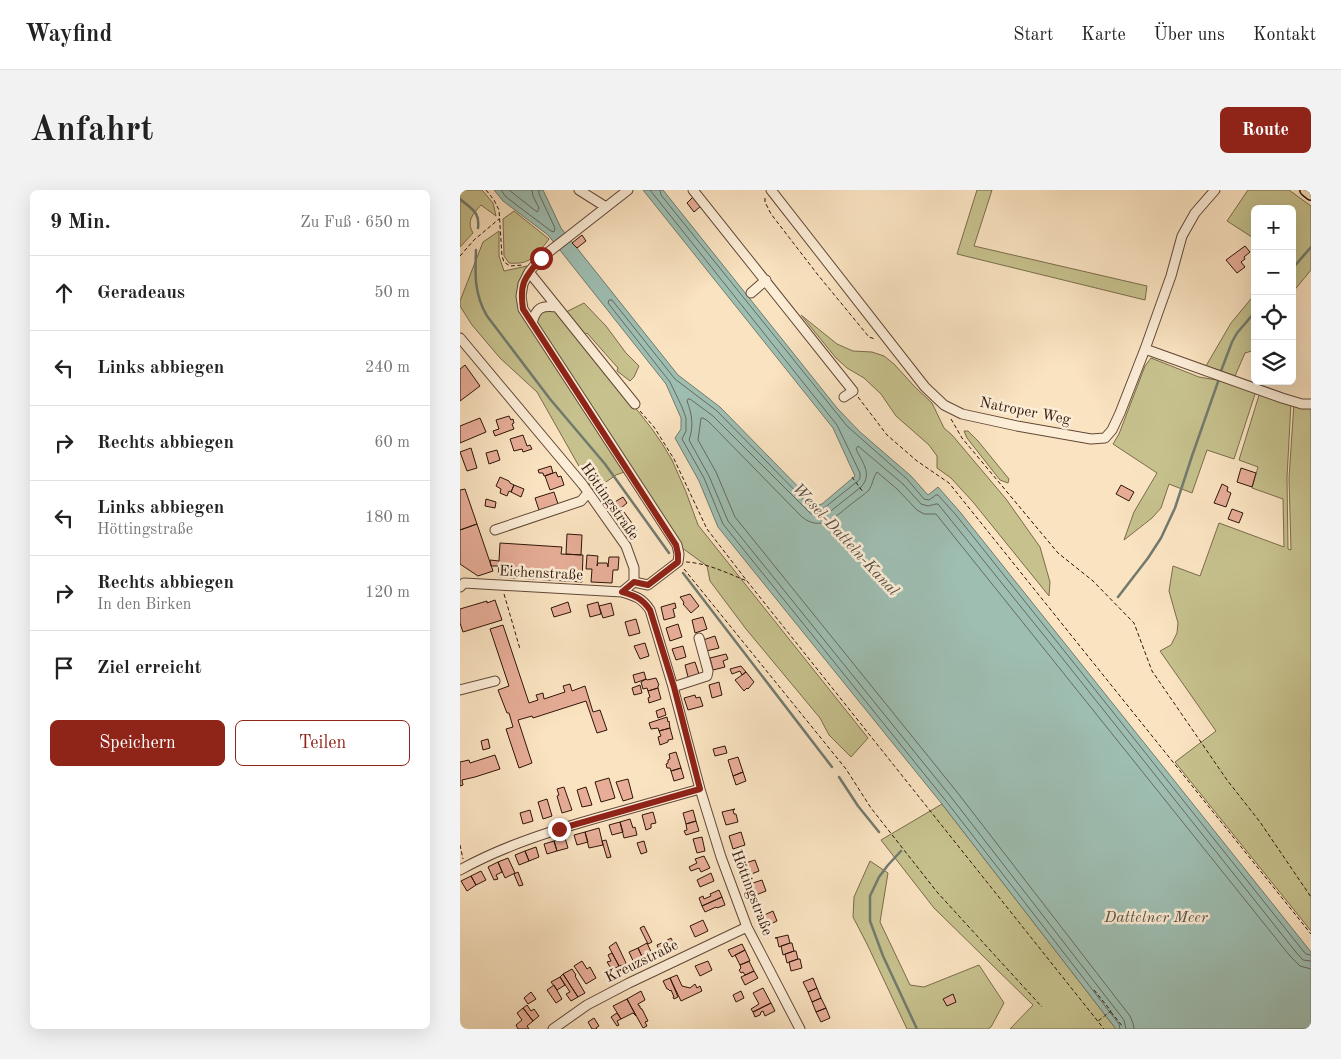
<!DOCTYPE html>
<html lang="de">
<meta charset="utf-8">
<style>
:root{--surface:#fff;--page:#f2f2f2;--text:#222;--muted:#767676;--line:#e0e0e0;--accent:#8f2418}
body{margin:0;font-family:"Old Standard TT",serif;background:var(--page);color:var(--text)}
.controls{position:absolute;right:15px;top:15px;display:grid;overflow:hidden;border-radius:8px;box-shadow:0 5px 20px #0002}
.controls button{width:45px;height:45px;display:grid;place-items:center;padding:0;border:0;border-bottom:1px solid var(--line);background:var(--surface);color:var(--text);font:25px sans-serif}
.stop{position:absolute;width:15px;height:15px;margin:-11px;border:4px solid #8f2418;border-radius:50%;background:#fff}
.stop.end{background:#8f2418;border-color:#fff;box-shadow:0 1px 5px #0008}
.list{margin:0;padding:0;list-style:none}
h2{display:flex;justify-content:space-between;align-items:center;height:65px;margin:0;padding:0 20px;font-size:21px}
h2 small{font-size:16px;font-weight:400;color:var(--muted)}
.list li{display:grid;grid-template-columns:32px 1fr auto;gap:15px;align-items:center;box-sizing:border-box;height:75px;padding:0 20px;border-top:1px solid var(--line)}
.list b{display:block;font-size:19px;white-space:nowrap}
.list p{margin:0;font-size:16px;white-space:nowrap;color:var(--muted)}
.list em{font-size:16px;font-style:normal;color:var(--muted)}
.actions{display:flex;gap:10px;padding:15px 20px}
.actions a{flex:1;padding:11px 0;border:1px solid var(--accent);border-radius:8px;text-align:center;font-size:18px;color:var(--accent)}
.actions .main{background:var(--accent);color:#fff}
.icon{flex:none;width:28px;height:28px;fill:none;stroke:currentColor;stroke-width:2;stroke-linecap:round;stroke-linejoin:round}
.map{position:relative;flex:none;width:851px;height:839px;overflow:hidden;border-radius:8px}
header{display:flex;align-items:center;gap:30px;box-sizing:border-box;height:70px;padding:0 25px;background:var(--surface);border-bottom:1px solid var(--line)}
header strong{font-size:24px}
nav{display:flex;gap:28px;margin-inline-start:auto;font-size:18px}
.intro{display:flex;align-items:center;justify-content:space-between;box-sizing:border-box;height:120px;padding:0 30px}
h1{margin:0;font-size:35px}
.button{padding:12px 22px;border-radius:8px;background:var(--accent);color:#fff;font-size:18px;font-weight:700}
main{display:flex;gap:30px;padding:0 30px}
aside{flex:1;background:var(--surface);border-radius:8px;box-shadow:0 5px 20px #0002}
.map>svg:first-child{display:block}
.green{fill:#c6c18d;stroke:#7b6b4b}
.water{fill:#9ebeb2;stroke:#727a6e}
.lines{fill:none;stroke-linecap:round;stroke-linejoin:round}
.shore{stroke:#676a5e;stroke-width:1}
.stream{stroke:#727a6e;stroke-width:2.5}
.building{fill:#e7ad97;stroke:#301509}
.minor-casing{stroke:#624837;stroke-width:11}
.major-casing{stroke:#301509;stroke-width:14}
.path{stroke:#301509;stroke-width:1;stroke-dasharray:4 2.5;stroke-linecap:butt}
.minor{stroke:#fcedd7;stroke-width:9}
.major{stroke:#fae3c1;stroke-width:11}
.route{stroke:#8f2418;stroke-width:6}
.labels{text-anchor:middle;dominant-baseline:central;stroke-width:5;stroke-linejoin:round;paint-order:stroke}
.street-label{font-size:15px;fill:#301509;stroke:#fcedd7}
.water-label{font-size:16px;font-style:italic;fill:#565044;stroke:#fcedd7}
</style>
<header>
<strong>Wayfind</strong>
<nav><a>Start</a><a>Karte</a><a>Über uns</a><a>Kontakt</a></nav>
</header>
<div class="intro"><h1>Anfahrt</h1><a class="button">Route</a></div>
<main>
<aside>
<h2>9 Min.<small>Zu Fuß · 650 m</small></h2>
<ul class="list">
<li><svg class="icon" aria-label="ahead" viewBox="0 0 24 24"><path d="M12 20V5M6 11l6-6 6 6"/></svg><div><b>Geradeaus</b></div><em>50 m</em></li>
<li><svg class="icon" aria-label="left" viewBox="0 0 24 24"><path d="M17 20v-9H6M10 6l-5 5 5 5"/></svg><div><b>Links abbiegen</b></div><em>240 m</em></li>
<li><svg class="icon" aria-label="right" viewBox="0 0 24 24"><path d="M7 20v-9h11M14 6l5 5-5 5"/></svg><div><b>Rechts abbiegen</b></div><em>60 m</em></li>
<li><svg class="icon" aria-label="left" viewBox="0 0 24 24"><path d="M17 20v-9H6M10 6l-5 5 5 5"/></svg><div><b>Links abbiegen</b><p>Höttingstraße</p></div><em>180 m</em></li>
<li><svg class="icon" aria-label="right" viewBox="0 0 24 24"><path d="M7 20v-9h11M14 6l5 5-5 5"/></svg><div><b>Rechts abbiegen</b><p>In den Birken</p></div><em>120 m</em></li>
<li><svg class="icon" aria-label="arrive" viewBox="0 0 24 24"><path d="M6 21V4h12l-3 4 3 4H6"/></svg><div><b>Ziel erreicht</b></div></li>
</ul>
<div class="actions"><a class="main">Speichern</a><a>Teilen</a></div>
</aside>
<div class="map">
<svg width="851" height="839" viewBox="0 0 851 839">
<rect width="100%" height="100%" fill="#fae3c1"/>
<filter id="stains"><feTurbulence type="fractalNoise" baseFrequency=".004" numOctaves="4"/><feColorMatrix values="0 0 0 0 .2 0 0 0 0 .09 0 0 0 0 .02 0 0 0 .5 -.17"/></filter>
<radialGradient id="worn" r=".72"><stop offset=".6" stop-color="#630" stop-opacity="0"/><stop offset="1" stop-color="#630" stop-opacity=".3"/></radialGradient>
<path class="green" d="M0 0H22L33 13 36 26 21 15C13 24 6 31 13 43L0 57Z
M517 0H532L514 56 687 96 685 110 497 64Z
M788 0H829L851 16V80L832 103V19H795V49L767 31Z
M54 21 89 49C77 65 71 75 49 73L44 66 43 29Z
M39 41V66L44 81 67 76C58 91 58 96 58 113L167 281 156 285 133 301 77 202 40 168 12 135 0 116V111L23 52Z
M795 104V160L785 163 775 186 746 176 771 133Z
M124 113 146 136 166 163 179 176 174 187 170 191 157 181 158 178 127 143 121 148 192 239 203 255 212 270 226 302 238 335 408 548 391 567 369 545 360 528 286 439 250 391 247 376 218 355 74 133 76 124 89 117 102 124Z
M341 125 377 154 393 161 412 162 424 166 434 174 455 197 472 213 484 238 492 245 546 309 580 357 590 392 589 406 513 312 491 288 477 278V266L469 255 436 226 421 204 404 188 387 178 376 168Z
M691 168 739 187 774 193 796 201 774 269 747 260 732 303 709 294 701 318 692 328 664 350 674 322 697 283 653 254 659 244 685 176Z
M800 202 831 212 827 288 828 359 831 360 829 288 834 213 851 215V741L715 572 756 541 700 461 711 455 717 443 718 433 709 401 713 376 740 386 759 333 824 357 823 309 792 298 798 277 779 270Z
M504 241H508L518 251 549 289 548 293 540 290 507 248Z
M482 614 656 839H550L573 815 474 718 421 650Z
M410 671 428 683 420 732 450 795 464 797 519 775 544 813 531 837 528 839H447L407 754 393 727 394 707Z"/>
<path class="water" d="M34 0H83L101 38 218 185 260 217 355 314 358 315 362 314 395 286 373 238 183 0H203L377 218 400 242 451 286 468 305 478 297 500 322 851 762V839H656L482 614 258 337 239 291 215 248 221 239V228L206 194 88 45 43 11Z"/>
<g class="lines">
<path class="shore" d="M41 0 46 7 91 41 94 42 95 38 79 4V0
M49 0 77 22 79 18 73 6 72 0
M190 0 377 235 400 283V288L398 291 364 318 358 320 352 318 257 221 215 189 152 110H149L148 113 210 192 222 217 226 228V241L222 249 244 288 263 334 486 611 659 834 660 839
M200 0 201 5 387 236 447 289 464 309 469 310 476 305H478L496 325 840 757 846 764 851 765
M666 839 664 830 491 607 268 331 249 286 229 250C234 236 232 224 227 211L228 209H230L253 226 351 324 359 326 367 324 401 297C413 284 402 272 396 259L398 256 443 294 461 314 468 316 476 314H478L603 469 835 761 843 770 851 771
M674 839 673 833 670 826 497 602 275 327 256 282 238 250 241 228H243L248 231 342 327C361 342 375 327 390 315 396 310 404 305 409 300 413 294 413 287 417 282L437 299 457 320 464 324H476L830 766 840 776 851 779"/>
<path class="stream" d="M0 9C11 19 20 21 18 38
M16 60C15 84 14 104 27 126L90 209 145 274 209 363
M832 79 851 57
M761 181 772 152 777 143 795 122
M223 383 372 577
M658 407 688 368 701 348 715 318 732 266 759 189
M379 587 398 616 419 642
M441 661 428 675 419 687 410 706V731L423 766 457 839"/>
</g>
<path class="building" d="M233 7 241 16 234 22 227 13Z
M122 45 126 51 117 58 112 53Z
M785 56 790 62 784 67 785 69 781 72 785 77 777 83 766 70Z
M5 175 20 196 0 211V179Z
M49 226 51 230 53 229 54 233 52 234 54 239 35 246 33 241 39 239 36 230Z
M20 228 26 242 0 253V236Z
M63 245 67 256 70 255 72 259 63 262 62 259 54 261 50 249Z
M11 258 17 278 7 281 0 262Z
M37 260 40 270 29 274 26 263Z
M91 276 93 283 84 286 83 283H79L78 280Z
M781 278 796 283 792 297 777 292Z
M96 282 98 287 101 286 104 295 90 300 85 286Z
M40 287 49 291 50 293 54 295 51 302 49 301 47 306 40 303 41 299 36 296Z
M762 294 768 297 767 301 771 303 766 317 754 313Z
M54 295 64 299 61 307 51 302Z
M661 295 674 302 669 311 656 304Z
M5 299 17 334 0 340V300Z
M94 302 98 314 79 320 75 308Z
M163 307 167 313 161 318 177 340 169 345 155 325 159 322 153 313Z
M26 309 36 312 35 318 25 316Z
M772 319 783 323 779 333 768 329Z
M17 334 33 381 18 386 0 374V340Z
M107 344 122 345 121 365 106 364Z
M40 353 102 357 101 364 123 365 122 392 38 387 39 376H31L30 370 39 371Z
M127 365 138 366 137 376 138 373H147L148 377 149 367H159L158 380H153L152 393 131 392 132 379H126Z
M230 404 239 416 231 423 223 414 224 413 223 411 220 407Z
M35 410 42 430 3 442 0 433V419L27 411V413Z
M108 412 111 422 94 427 91 418Z
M138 412 141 424 130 427 127 415Z
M151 413 154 425 143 428 139 416Z
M215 413 216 418 213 419 215 427 204 430 201 417Z
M243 427 247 439 235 443 232 430Z
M176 429 180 443 169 446 165 432Z
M218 434 222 447 210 451 206 438Z
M43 435 69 513 78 510 76 505 83 503 84 509 105 502 103 496 110 494 112 501 125 496 133 522 140 520 147 540 137 543 126 511 73 528 72 526 58 530 72 573 59 578 46 539 53 537 49 523H47L38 500 49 496 30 439Z
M255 446 259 458 246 461 243 450Z
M185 453 189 466 180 469 174 456Z
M223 456 226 467 216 470 212 459Z
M266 464 268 469 263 471 265 477 253 480 250 468Z
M235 472 239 484 228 487 225 475Z
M281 476 286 482 282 485 280 481 272 484 270 479Z
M184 482 186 489 175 493 173 485Z
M286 482 294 492 288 499 287 498 284 501 275 490Z
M196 488 199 495 198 496V498L188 501 187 498 183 499 181 492 186 489 187 490Z
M259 492 262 505 252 508 249 495Z
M180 495 182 503 174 505 172 498Z
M198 498 201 509 189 513 188 508 190 507 188 501Z
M235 505 236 508 240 507 243 516 228 520 224 508Z
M204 518 206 525 198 528 196 521Z
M207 527 208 532 209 531 210 538 199 541 198 538 191 539 189 533Z
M210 538 213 549 208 550V552L200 555 198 547 201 546 199 541Z
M28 549 30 558 23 560 21 551Z
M265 556 267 563 255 566 253 559Z
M216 562 221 578 211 581 210 578H207L206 574 208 573V570L210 569 209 564Z
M35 565 40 579 15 587 2 590 3 595 0 596V572L9 570 10 573Z
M278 567 283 582 273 586 268 570Z
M221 578 224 588 214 591 211 581Z
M283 582 286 591 276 595 273 586Z
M149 588 155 608 141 612 135 592Z
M168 589 173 608 163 611 156 592Z
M104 597 112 620 102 623 97 606 99 605 97 599Z
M126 597 132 615 122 617 117 600Z
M87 609 92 626 83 629 78 612Z
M275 619 273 620 274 624H276L278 632 266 635 262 622Z
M70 620 73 631 63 634 60 623Z
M233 620 236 631 226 634 223 623Z
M193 622 196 633 191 634V638L186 640 182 625Z
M170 629 173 638 175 637 177 645 164 648 160 632Z
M236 631 239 641 226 645 224 641 227 640 226 634Z
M160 632 163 642 152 645 149 635Z
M139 638 143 655 129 658 125 642Z
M125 642 128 652 117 655 114 645Z
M281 642 285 655 273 659 269 646Z
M242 647 245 661 237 663 233 649Z
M105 648 108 658 97 661 94 651Z
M146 650 151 667 147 668 142 651Z
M94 651 97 661 87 664 84 654Z
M184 651 187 662 181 664 177 653Z
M76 657 79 667 69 671 65 661Z
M65 661 69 671 59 675 55 665Z
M244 666 250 678 241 682 239 678 231 681 229 677 237 673 235 669Z
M48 668 55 683 45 688 38 672Z
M295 670 299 681 284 687 279 675Z
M38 672 42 682 36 685 38 689 34 690 28 677Z
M21 681 26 690 16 695 11 686Z
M58 682 63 695 59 696 54 684Z
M251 683 254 691 240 697 237 690Z
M11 686 16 695 7 701 1 691Z
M302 690 306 701 291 707 287 695Z
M259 700 262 707 242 716 239 708 243 706 244 709 251 706 250 704Z
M262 707 265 715 257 718 256 717 245 722 242 716Z
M313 721 317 731 304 737 300 727Z
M243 730 248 741 235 747 230 736Z
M184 736 192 752 188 754 180 738Z
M328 745 330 753 319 757 317 748H315Z
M211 748 215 756 208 759 204 752Z
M156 752 166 773 165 775H163L159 776 149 757Z
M204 752 208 759 200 763 197 755Z
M187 753 193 766 184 771 178 758Z
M330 753H332L334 761 323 765 321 756Z
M282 754 285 760 272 767 268 760Z
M178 758 184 771 175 775 169 762Z
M285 760 290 771 280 775 275 765Z
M334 761H336L338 769 327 773 325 764Z
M152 763 159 776 152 780 147 772 151 771 148 765Z
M338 769H340L342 778 331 781 329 772Z
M122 771 127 779 130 777 136 788 126 794 114 776Z
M248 771 252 780 240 786 235 776Z
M289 771 294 781 285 785 283 782 281 783 279 780 281 778 280 775Z
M112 779 116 785 115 786 125 803 118 807 103 784Z
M294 781 298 788 285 795 281 787Z
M103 784 118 807 111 811 106 804 110 802 100 787Z
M217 785 222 796 230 798 235 794 237 798 240 796 242 801 221 811 210 788Z
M100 787 105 795 97 800 91 792Z
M210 788 218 807 214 809 213 807H214L211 800 210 801 208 799H207L203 791Z
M353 788 357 798 348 802 343 792Z
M94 795 102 809 96 813 87 800Z
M303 798 311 813 293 822 291 819 299 814 293 803Z
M357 798 361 808 352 812 348 802Z
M181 801 185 810 178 814V815L180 816V818L182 819 188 831 185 832 187 836 183 838 167 809Z
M281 801 284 808 276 812 273 805Z
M71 802 76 809 68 814 64 808Z
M493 804 496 812 487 816 483 809Z
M361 808 366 818 356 822 352 812Z
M167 809 176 826 173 823 161 829 153 816Z
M311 813 315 821 305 826 303 821 301 822 300 825 295 827 293 822Z
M67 815 71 821 74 819 79 826 73 831 63 818Z
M63 818 73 831 67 836 69 839H58L56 835 62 830 57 823Z
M366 818 370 828 361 832 356 822Z
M157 823 161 829 157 831 159 835 157 836 151 827Z
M134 828 139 836 136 838 137 839H132L128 832Z"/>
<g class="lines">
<defs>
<path id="minor" d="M119 0 146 17
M168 0 81 68 69 82 63 94 61 106 63 119 217 355 219 364 218 372 188 395 174 392
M233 0 393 201 384 207
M311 0 465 197 484 215 502 224 557 236 631 249 645 248 652 240 660 223 685 159 711 86 722 46 735 23 755 0
M69 82 175 214
M291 103 306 90
M72 133C76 118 81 115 97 117
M0 148 123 295 166 356 174 378V392L162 402
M685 159 822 208 842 214H851
M35 340 121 311 128 303
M0 397 4 393 162 402C175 406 182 408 190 420L213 497 240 599 261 667 287 737 340 839
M213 497 247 486 248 481 239 448
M0 500 35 491
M0 680C45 655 94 640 144 626 176 617 208 608 240 599
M93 839 127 815 169 793 287 737"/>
<path id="major" d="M846 0 851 4"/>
</defs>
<use href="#minor" class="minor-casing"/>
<use href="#major" class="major-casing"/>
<path class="path" d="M26 0 34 10 39 20 42 66 44 72 50 76 63 75
M305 8V12L311 24 358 85 409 147 415 149
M0 66 14 50 39 29
M398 207 427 245 457 271 489 293 851 744
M180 221 194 237 214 269 247 339 287 391 644 839
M491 229 502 248 598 363 633 391 674 433 692 481 767 590 800 632 851 707
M392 287 403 302
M226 372C247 373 267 383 287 391
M224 379 386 579 411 618 477 702 582 817
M44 404 60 459
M0 655 3 669
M634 800 651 821 638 831
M651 822 663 837"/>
<use href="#minor" class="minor"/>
<use href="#major" class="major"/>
</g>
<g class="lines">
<path class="route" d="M81 68C65 87 59 93 63 119L216 355 218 364V372L188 395 174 392 162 402C175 406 182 408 190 420L214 497 240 599 99 639"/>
</g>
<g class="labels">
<g class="street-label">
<text transform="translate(565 222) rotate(11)">Natroper Weg</text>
<text transform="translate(149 312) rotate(55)">Höttingstraße</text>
<text transform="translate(81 384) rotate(3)">Eichenstraße</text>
<text transform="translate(291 703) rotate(69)">Höttingstraße</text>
<text transform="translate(182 772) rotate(-26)">Kreuzstraße</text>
</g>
<g class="water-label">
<text transform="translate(385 350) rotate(47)">Wesel-Datteln-Kanal</text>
<text x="696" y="728">Dattelner Meer</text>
</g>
</g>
<rect width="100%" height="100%" filter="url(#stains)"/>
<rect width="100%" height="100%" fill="url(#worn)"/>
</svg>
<div class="controls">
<button>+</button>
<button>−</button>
<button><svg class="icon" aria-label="locate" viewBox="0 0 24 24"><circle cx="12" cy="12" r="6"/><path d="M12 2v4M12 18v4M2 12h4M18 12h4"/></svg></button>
<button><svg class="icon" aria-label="layers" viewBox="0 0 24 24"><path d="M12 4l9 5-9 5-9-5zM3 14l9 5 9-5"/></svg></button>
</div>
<div class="stop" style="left:81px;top:68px"></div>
<div class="stop end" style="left:99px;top:639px"></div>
</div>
</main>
